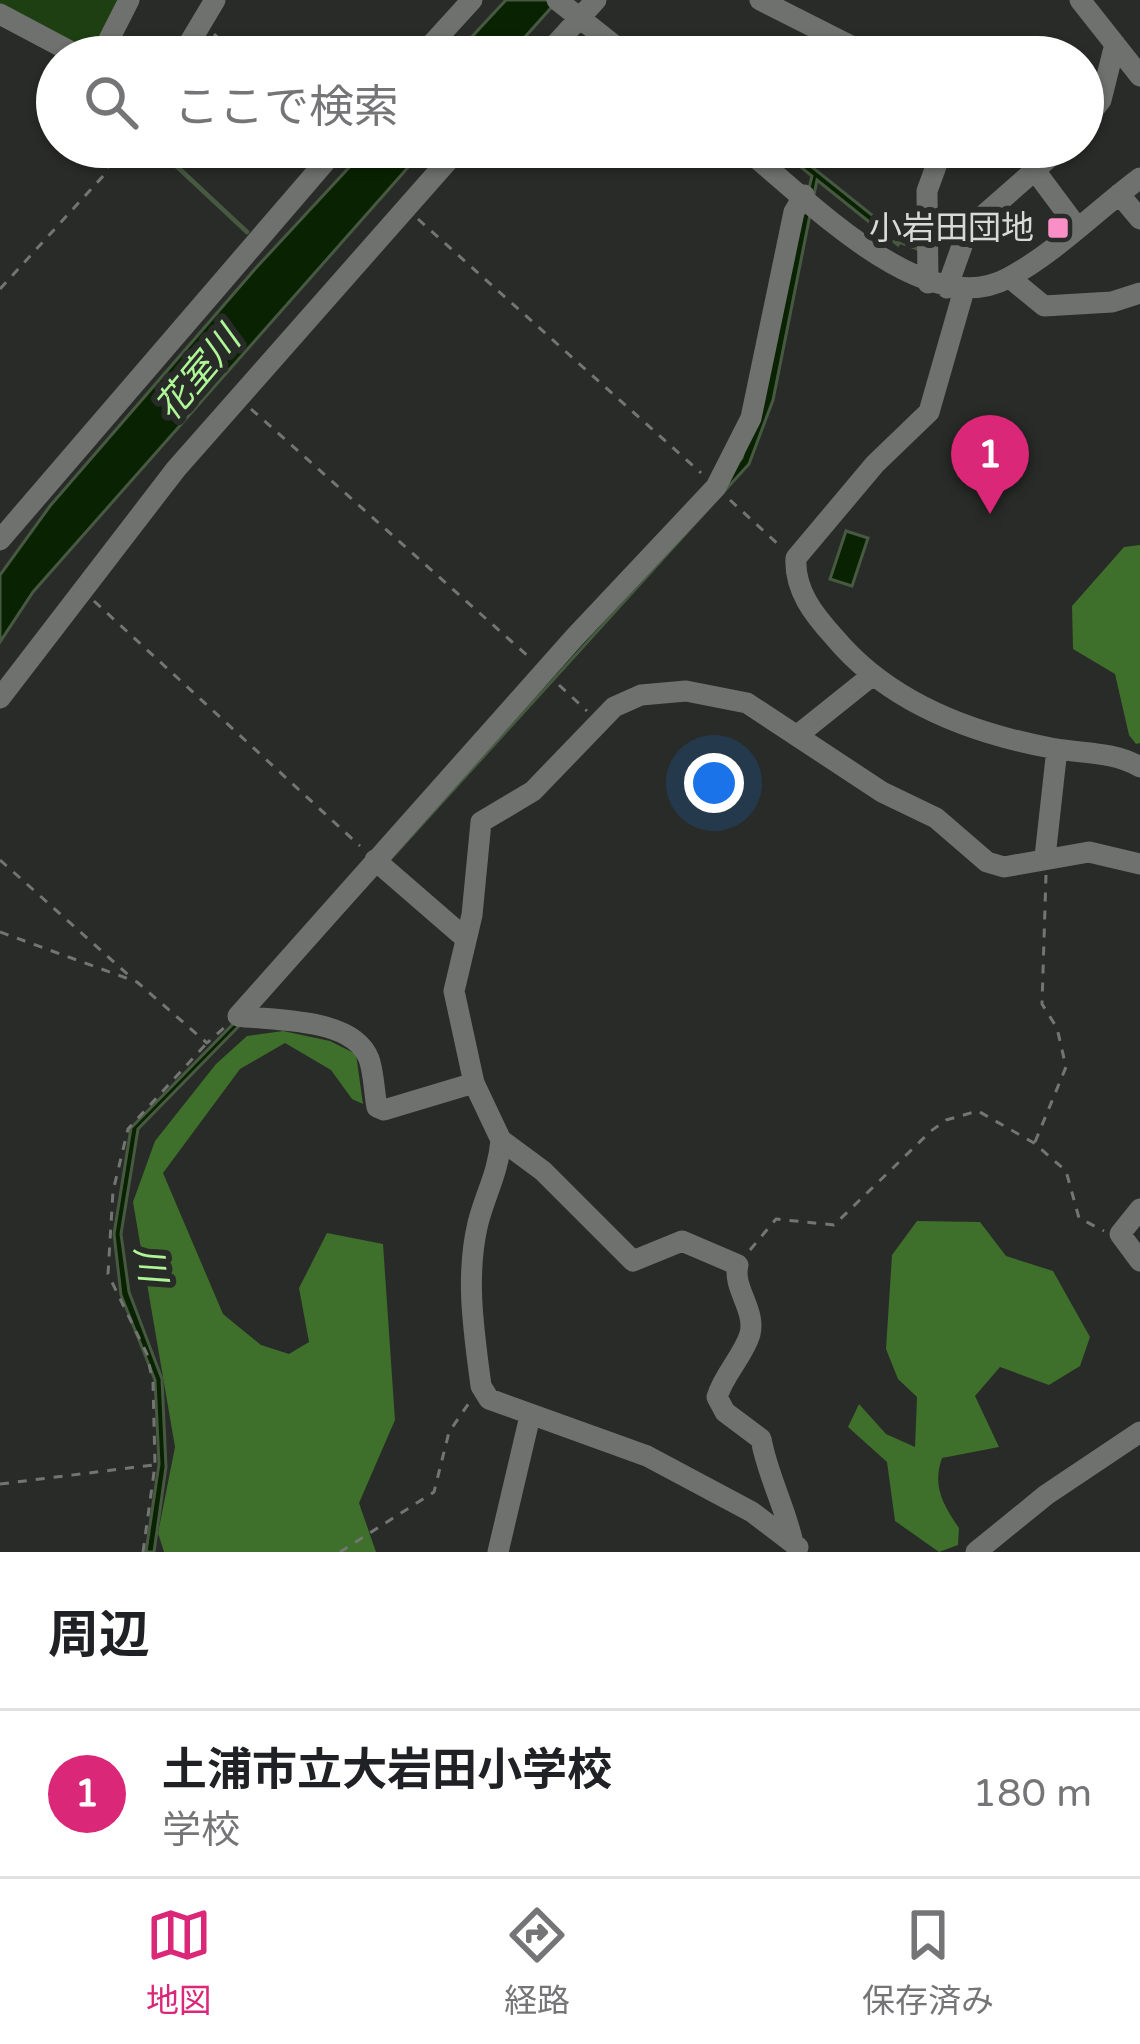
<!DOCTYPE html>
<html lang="ja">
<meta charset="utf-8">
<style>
:root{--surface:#fff;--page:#f6f6f6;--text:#202124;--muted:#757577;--line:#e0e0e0;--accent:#db2777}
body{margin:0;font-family:"Varela Round","Noto Sans JP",sans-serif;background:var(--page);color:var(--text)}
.you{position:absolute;left:714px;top:783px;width:42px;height:42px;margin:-30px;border:9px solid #fff;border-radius:50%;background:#1a73e8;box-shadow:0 0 0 18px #1a73e833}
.badge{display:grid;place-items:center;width:78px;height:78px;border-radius:50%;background:var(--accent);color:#fff;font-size:39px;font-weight:700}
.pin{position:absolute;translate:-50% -99px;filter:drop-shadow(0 3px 6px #0008)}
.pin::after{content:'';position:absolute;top:63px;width:42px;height:36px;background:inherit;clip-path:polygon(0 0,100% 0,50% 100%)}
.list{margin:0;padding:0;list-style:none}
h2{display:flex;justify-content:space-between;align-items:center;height:156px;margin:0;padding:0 48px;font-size:51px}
h2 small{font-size:39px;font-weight:400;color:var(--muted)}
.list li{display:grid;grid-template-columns:78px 1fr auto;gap:36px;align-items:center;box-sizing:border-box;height:168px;padding:0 48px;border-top:3px solid var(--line)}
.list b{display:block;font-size:45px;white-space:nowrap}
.list p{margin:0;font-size:39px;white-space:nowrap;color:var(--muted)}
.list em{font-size:39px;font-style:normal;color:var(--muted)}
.icon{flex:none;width:66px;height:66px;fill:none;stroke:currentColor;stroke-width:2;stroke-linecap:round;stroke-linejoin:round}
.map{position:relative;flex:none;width:1140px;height:1552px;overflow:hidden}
.search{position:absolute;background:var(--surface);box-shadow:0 3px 9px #0004;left:36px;right:36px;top:36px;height:132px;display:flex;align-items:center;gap:30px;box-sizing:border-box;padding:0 42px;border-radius:66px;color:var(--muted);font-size:45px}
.sheet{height:324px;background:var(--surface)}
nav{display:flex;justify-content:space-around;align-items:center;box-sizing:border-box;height:168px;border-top:3px solid var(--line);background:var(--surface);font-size:33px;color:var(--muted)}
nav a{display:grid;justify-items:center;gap:6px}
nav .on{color:var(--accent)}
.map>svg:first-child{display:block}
.green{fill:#1e3f11}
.forest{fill:#3e6f2b}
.water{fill:#092201;stroke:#475941;stroke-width:3}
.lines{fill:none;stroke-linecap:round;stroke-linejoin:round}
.stream{stroke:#475941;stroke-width:4.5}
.path{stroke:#737572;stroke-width:3;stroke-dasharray:9 9;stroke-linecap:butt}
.minor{stroke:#6f716f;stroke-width:21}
.poi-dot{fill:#fa8fc7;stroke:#282b27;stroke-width:4.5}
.labels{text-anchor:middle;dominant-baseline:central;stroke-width:12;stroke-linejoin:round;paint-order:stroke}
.poi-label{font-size:33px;fill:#d8dad7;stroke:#282b27;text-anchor:end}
.water-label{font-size:36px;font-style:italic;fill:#aff697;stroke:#282b27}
</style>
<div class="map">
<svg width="1140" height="1552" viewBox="0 0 1140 1552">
<rect width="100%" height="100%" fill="#282b27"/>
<path class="green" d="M0 0H129L100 57H81L0 13Z"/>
<path class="forest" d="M1140 545V743L1136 744 1129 735 1115 674 1073 649 1072 606 1124 547Z
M283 1031 330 1041 356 1054 363 1104 352 1099 331 1070 285 1043 240 1069 163 1173 223 1314 261 1345 289 1354 309 1342 299 1288 327 1233 383 1244 395 1420 359 1503 376 1552H164L158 1533 175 1447 133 1202 155 1141 216 1064 247 1036Z
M917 1221 980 1222 1006 1256 1053 1271 1090 1337 1080 1366 1049 1385 1000 1367 975 1396 999 1447 942 1458C932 1486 943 1505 959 1528L958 1545 939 1552 895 1521 887 1462 848 1427 859 1404 886 1434 915 1447 917 1397 898 1379 886 1349 892 1255Z"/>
<path class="water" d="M506 0H558L507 57H453Z
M368 147H426L33 592 0 642V575L50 506 255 269Z
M776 147H787L902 239 898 245 817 180 773 400 749 464 239 1026 138 1129 121 1234 129 1292 162 1379 166 1467 154 1552H146L159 1464 155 1380 121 1295 114 1234 131 1128 237 1020 742 458 812 176Z
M846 531 868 538 852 586 830 579Z"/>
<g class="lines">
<path class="stream" d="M156 147 247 232
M898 241 919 249"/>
<path class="path" d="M214 34 239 57
M418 219 701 473
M0 289 104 175 118 147
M251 409 530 658
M730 500 780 546
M94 601 360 846
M559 685 587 711
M0 860 133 979
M0 932 137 982 207 1043 224 1028
M1035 1142 1066 1067 1057 1028 1042 1004 1046 875
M750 1250 776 1219 834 1225 931 1131 946 1120 978 1111 1034 1143 1066 1171 1079 1218 1104 1231
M0 1484 153 1465
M143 1552 155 1465 153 1383 147 1354 108 1274 113 1191 128 1129 207 1043
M340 1552 434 1492 449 1432 469 1403"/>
<path class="minor" d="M557 0 629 57
M760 0 873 57
M1080 0 1140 76
M0 14 81 57
M100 57 129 0
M181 57 215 0
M420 57 472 0
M544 57 596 0
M1083 123 1101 100 1115 44
M743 147C805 196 924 324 1008 278 1055 253 1097 210 1140 178
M1036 172 1077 227
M1119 194 1140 219
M1010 278 1044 306 1112 302 1140 293
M928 283 927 191 943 147
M947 288 968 229 1061 147
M964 290 929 412 875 464 796 558C794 590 814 615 835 638 888 701 970 733 1051 748 1083 754 1112 751 1140 767
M0 540 338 147
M0 698 176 469 460 147
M799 734 869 678
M1045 857 1057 749
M375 860 465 938
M238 1016 574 638 716 487 751 418 794 212 804 195
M238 1016C275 1021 353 1017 369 1059 374 1073 374 1092 377 1107L384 1110 474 1083
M501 1140C498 1174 486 1192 478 1223 465 1277 474 1332 481 1386L489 1399 647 1456 752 1512 798 1547
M1140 1209 1120 1234 1140 1261
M793 1543C785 1506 768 1477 761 1439L725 1412 717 1397C724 1374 744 1355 750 1334 756 1309 732 1288 738 1265L682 1241 633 1261 543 1171 501 1140 474 1083 454 991 472 915 481 822 533 791 614 707 641 695 686 691 747 703 882 792 936 818 987 862 1004 867 1089 852 1140 864
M498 1552 530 1416
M976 1552 1046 1495 1140 1432"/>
</g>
<rect class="poi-dot" x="1046" y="216" width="24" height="24" rx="6"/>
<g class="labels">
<g class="poi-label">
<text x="1034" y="228">小岩田団地</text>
</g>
<g class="water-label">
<text transform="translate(198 374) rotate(-50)">花室川</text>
<text transform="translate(150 1264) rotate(80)">川</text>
</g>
</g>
</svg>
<div class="you"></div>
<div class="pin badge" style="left:990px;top:514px">1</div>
<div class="search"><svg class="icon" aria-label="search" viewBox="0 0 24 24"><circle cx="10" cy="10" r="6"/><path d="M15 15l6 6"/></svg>ここで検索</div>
</div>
<section class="sheet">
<h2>周辺<small></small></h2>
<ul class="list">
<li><span class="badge">1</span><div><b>土浦市立大岩田小学校</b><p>学校</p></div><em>180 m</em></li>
</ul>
</section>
<nav>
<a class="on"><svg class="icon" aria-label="map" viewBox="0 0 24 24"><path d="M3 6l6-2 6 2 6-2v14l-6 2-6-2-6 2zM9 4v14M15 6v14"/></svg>地図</a>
<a><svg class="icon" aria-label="directions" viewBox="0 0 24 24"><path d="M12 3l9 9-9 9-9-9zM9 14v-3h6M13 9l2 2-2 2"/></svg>経路</a>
<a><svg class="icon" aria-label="saved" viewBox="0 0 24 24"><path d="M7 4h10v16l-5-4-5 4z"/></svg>保存済み</a>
</nav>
